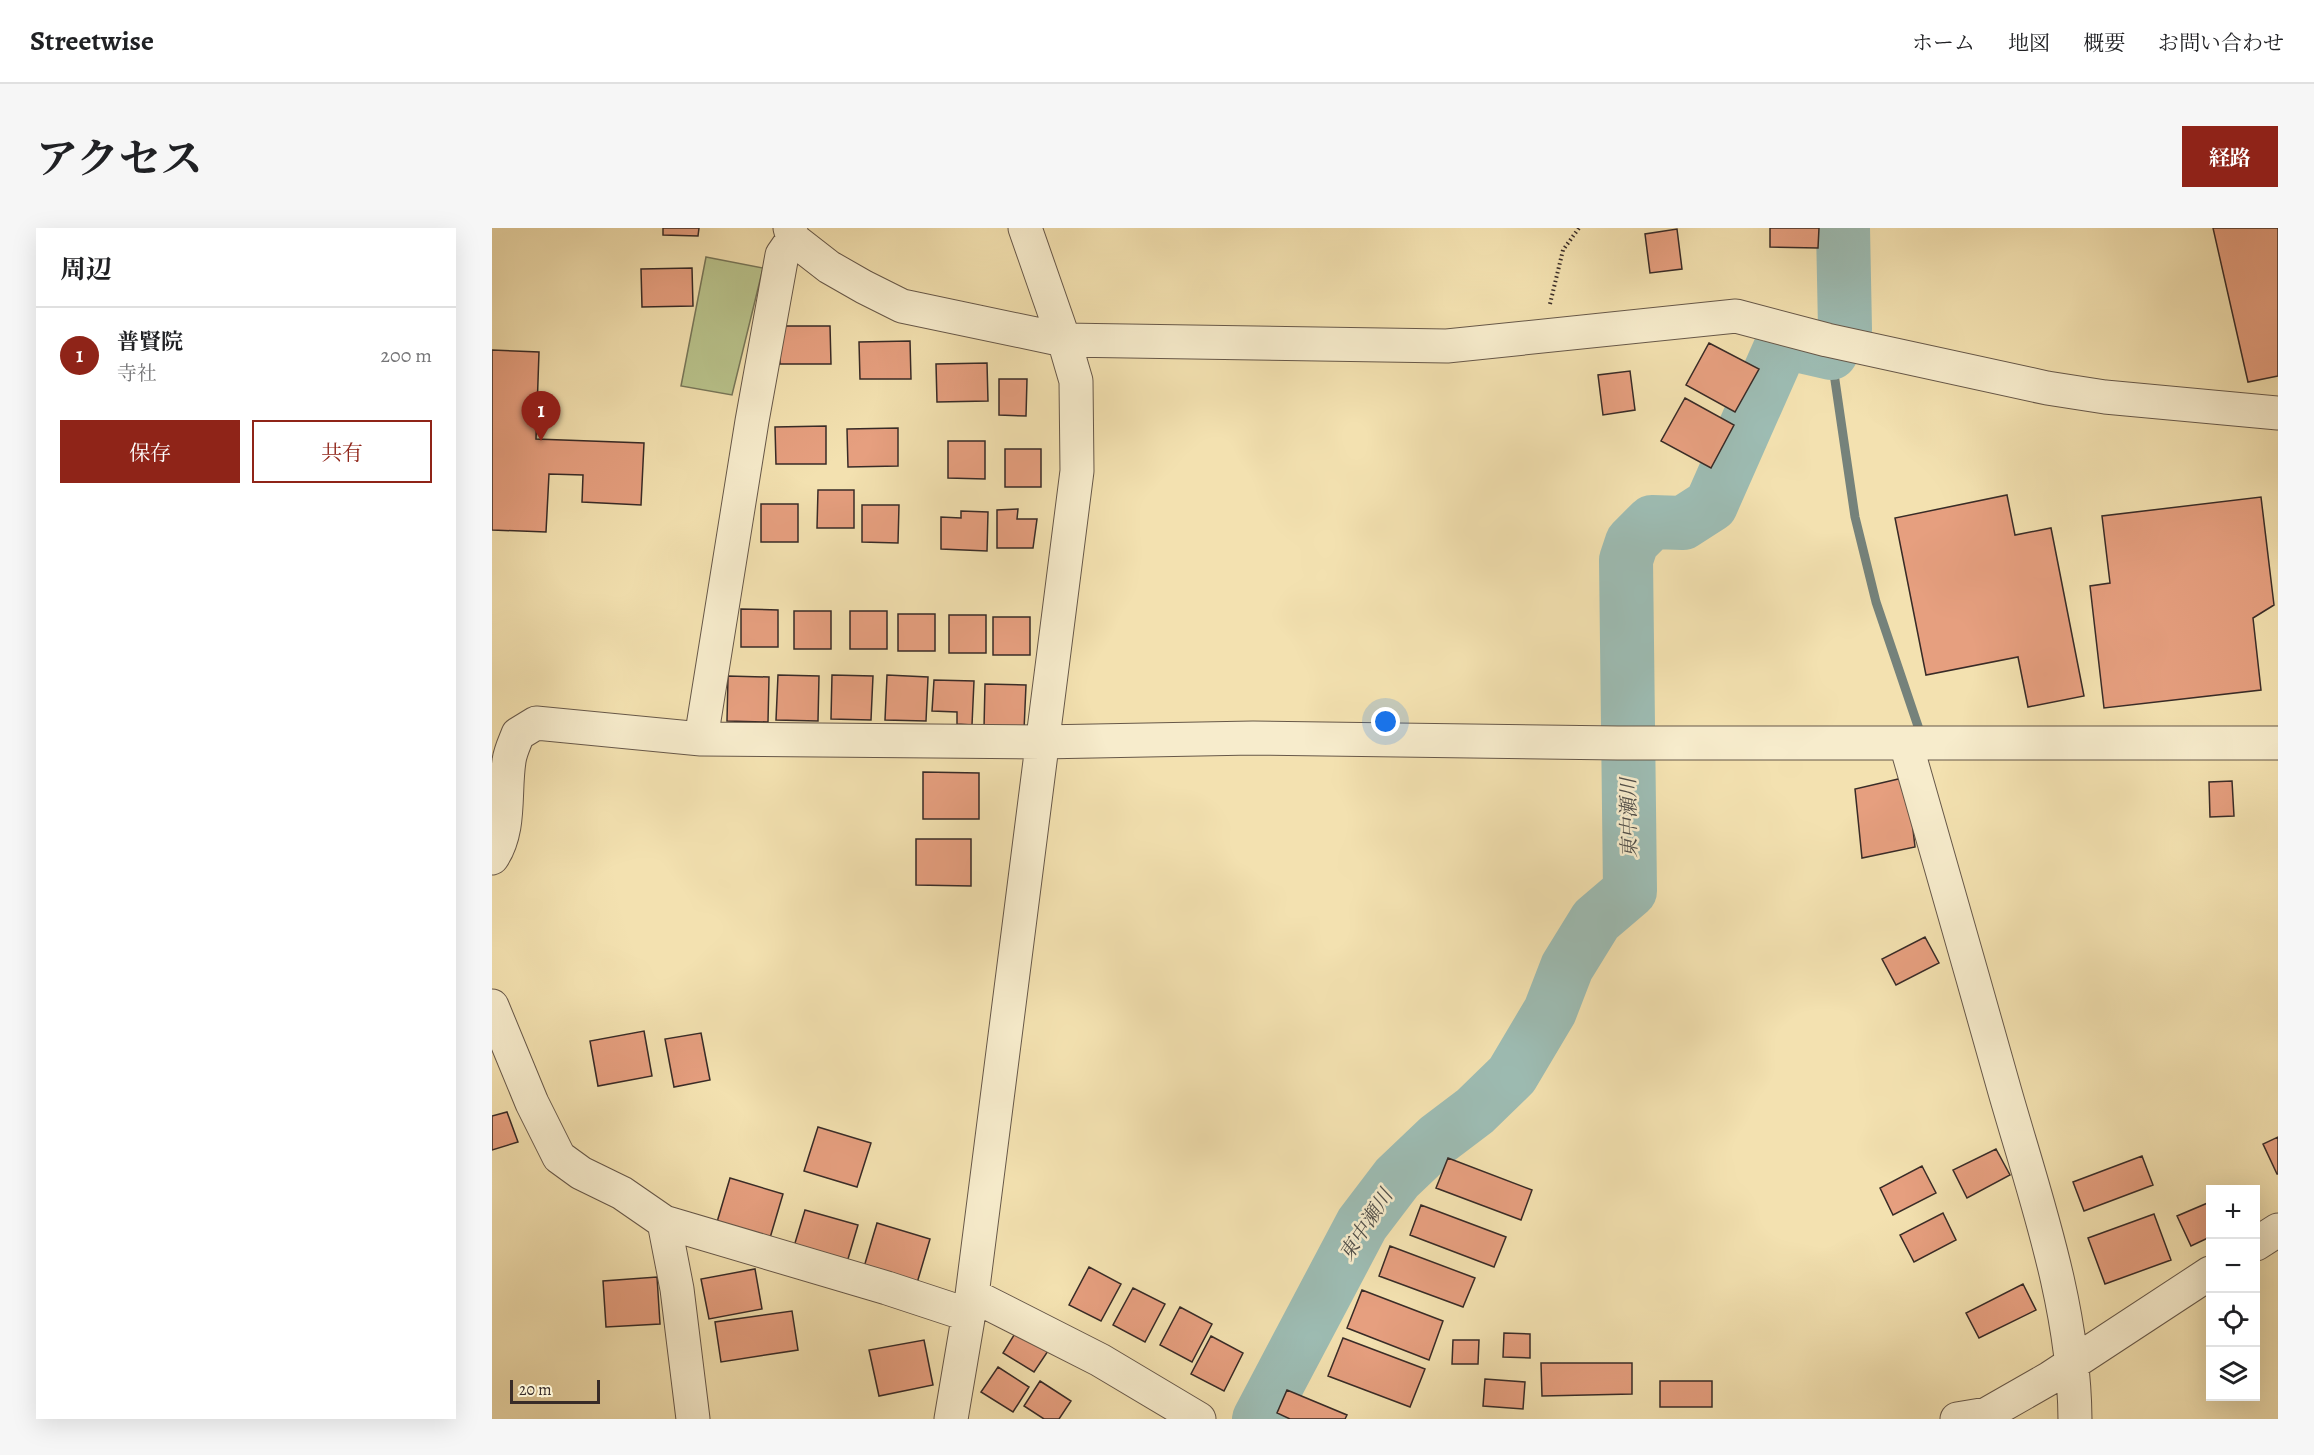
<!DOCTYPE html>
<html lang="ja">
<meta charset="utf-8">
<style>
:root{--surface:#fff;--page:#f6f6f6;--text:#202124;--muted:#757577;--line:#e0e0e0;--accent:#8f2418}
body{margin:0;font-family:Alegreya,"Noto Serif JP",serif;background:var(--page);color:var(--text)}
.controls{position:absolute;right:18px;bottom:18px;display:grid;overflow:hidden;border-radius:0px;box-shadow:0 6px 24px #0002}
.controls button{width:54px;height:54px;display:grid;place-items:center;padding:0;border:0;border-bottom:2px solid var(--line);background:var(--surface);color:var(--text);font:30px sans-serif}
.scale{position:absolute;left:18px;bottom:15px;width:90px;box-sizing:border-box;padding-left:6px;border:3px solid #382b27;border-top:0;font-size:16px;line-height:21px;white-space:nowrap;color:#382b27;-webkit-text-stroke:4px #f7eccc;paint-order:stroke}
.you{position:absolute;left:894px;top:494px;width:21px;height:21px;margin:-15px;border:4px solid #fff;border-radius:50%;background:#1a73e8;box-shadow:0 0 0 9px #1a73e833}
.badge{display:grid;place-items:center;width:39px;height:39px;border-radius:50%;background:var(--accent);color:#fff;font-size:20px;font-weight:700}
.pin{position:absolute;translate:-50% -50px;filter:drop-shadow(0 2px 3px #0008)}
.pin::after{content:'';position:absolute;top:32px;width:21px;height:18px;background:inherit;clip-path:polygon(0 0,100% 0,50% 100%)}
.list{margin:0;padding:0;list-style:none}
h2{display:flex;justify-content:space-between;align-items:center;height:78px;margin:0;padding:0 24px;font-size:26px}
h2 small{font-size:20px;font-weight:400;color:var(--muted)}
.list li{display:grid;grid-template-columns:39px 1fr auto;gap:18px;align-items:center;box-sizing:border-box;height:96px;padding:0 24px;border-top:2px solid var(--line)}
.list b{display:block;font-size:22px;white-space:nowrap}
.list p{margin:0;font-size:20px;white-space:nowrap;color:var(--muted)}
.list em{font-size:20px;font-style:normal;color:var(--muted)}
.actions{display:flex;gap:12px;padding:18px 24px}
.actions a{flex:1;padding:14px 0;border:2px solid var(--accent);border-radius:0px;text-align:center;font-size:21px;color:var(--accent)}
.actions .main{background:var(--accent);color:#fff}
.icon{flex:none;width:33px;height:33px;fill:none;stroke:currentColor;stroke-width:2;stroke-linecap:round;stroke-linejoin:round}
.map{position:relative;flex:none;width:1786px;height:1191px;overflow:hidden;border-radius:0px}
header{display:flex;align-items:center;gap:36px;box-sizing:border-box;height:84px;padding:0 30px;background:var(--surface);border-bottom:2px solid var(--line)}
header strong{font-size:28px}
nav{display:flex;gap:33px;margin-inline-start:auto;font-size:21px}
.intro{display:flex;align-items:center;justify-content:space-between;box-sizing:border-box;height:144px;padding:0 36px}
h1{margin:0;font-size:42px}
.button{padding:15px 27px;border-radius:0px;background:var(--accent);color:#fff;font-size:21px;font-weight:700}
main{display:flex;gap:36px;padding:0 36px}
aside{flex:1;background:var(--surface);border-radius:0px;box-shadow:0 6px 24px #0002}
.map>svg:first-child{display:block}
.green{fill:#b9c38c;stroke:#78775a;stroke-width:1.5}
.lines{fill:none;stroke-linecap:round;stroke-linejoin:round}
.stream{stroke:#75827b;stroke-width:9}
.river{stroke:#9dbcb3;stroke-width:54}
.building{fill:#e69f7f;stroke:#382b27;stroke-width:1.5}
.minor-casing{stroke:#675849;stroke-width:35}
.path{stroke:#382b27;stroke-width:4;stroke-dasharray:1.5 3;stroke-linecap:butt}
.minor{stroke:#f7eccc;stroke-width:33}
.labels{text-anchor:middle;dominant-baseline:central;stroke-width:5;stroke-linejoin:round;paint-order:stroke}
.water-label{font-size:20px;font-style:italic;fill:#514f4a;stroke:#f7eccc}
</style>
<header>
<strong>Streetwise</strong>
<nav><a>ホーム</a><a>地図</a><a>概要</a><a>お問い合わせ</a></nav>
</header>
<div class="intro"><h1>アクセス</h1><a class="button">経路</a></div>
<main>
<aside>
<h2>周辺<small></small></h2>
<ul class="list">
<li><span class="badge">1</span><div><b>普賢院</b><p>寺社</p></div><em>200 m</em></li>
</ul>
<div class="actions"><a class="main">保存</a><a>共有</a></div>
</aside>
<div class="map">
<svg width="1786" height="1191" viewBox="0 0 1786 1191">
<rect width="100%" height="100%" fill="#f3e1b0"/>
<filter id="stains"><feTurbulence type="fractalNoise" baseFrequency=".00333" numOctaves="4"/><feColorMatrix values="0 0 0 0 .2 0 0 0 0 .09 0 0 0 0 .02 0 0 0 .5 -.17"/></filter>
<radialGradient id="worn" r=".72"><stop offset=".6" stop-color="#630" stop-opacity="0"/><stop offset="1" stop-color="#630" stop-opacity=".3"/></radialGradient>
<path class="green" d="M214 29 271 40 240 167 189 158Z"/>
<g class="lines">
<path class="stream" d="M1339 125 1363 289 1384 374 1430 510"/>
<path class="river" d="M767 1191 870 996 905 950 946 911 983 883 1020 847 1058 783 1075 739 1104 692 1138 663 1134 332 1140 314 1160 294 1191 295 1219 277 1291 114 1339 125 1353 101 1351 0"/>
</g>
<path class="building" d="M171 0H207L206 8 171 7Z
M1278 0H1327L1326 20 1278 19Z
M1721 0H1786V148L1756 154Z
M1185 1 1190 41 1158 45 1153 6Z
M200 40 201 78 150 79 149 41Z
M288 98H338L339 136H288Z
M418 113 419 151H368L367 114Z
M1217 115 1267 141 1243 184 1194 157Z
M0 122 47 124 44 211 152 215 149 277 90 274 91 247 57 246 54 304 0 302Z
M495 135 496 173 445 174 444 136Z
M1138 143 1143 182 1111 187 1106 147Z
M507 151H535L534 188 507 187Z
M1193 170 1242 197 1219 240 1169 213Z
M334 198V236H284L283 199Z
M406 200V238L356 239 355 201Z
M456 213H493V251L456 250Z
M513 221H549V259H513Z
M326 262H362V300H325Z
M1515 267 1523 307 1559 300 1592 468 1536 479 1526 429 1434 447 1403 290Z
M1769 269 1782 377 1761 390 1769 462 1612 480 1598 358 1618 355 1610 288Z
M269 276H306V314H269Z
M370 277H407L406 315 370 314Z
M526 281 525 291H545L541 320H505V282Z
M469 283 496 284 495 323 449 321V289L469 290Z
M249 381 286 382V419H249Z
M302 383H339V421H302Z
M358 383H395V421H358Z
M406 386H443V423H406Z
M457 387H494V425H457Z
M501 389H538V427H501Z
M286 447 327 448 326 493 284 492Z
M340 447 381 448 379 492 339 491Z
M395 447 436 449 434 493 393 492Z
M236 448 277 449 276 494 235 493Z
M442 452 482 453 480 497 465 496V484L440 483Z
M493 456 534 457 532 502 492 500Z
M431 544 487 545V591H431Z
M1415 549 1423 619 1370 630 1363 561Z
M1740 553 1742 588 1718 589 1717 554Z
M424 611H479V658L424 657Z
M1433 709 1447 735 1404 757 1390 731Z
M152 803 160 848 106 858 98 813Z
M209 805 218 852 182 859 173 811Z
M15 884 26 914 0 922V888Z
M326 899 379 915 365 959 312 943Z
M1786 909V946H1785L1771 916Z
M1504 921 1518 947 1475 970 1461 942Z
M1650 928 1661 957 1592 983 1581 954Z
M956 930 1040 962 1029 992 944 960Z
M1430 938 1444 965 1401 987 1388 960Z
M238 950 291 966 278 1010 225 994Z
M1718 974V1009L1699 1018 1685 988Z
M929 977 1014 1009 1002 1039 918 1007Z
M313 982 366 997 353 1041 300 1025Z
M1451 985 1464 1012 1422 1034 1408 1007Z
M1662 986 1679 1032 1613 1056 1596 1010Z
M385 995 438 1011 425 1055 372 1039Z
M898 1018 983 1050 971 1079 887 1048Z
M597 1039 629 1056 609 1093 577 1077Z
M263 1041 270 1081 217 1091 209 1051Z
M165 1049 168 1096 114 1099 111 1053Z
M1531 1056 1544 1082 1487 1110 1474 1085Z
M641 1060 673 1076 653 1114 621 1097Z
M870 1062 951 1093 937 1132 855 1100Z
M688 1079 720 1096 700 1134 668 1117Z
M300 1083 306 1122 229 1134 223 1094Z
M527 1099 558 1120 542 1144 511 1125Z
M1012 1105 1038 1106V1130L1011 1129Z
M719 1108 751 1125 732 1163 699 1146Z
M851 1110 933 1141 918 1179 836 1148Z
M432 1112 441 1157 387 1168 377 1122Z
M961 1112H987L986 1136H960Z
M1049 1135H1140V1166L1050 1168Z
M506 1139 537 1159 521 1184 489 1164Z
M993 1151 1033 1154 1031 1181 991 1178Z
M548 1153 579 1173 567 1191H552L532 1178Z
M1168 1153H1220V1179H1168Z
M795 1162 855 1187 853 1191H798L785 1185Z"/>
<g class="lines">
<defs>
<path id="minor" d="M298 0 301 11 337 39 372 59 410 78 572 112 955 118 1244 88 1335 112 1555 160 1613 169 1786 185
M209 511 260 193 290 27 301 11
M1414 516C1448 632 1480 748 1513 864 1544 972 1582 1078 1583 1191
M0 630C19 602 12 565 17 533 18 524 23 514 26 506L44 495 209 511 549 514 761 510 1126 515H1786
M0 778 40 875 67 929 89 945 130 965 172 994 395 1060 477 1087
M172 994 185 1061 201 1191
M1764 1016 1786 1002
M480 1067 608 1132 707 1191
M459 1191 480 1067 585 243 584 153 572 112 533 0
M1465 1191 1495 1186 1558 1150 1718 1045"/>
</defs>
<use href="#minor" class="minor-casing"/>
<path class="path" d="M1058 76 1071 22 1087 0"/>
<use href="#minor" class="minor"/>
</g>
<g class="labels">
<g class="water-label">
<text transform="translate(1137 590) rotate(-91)">東中瀬川</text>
<text transform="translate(874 997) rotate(-57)">東中瀬川</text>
</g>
</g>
<rect width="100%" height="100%" filter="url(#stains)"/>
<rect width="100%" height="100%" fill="url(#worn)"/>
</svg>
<div class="controls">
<button>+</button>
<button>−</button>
<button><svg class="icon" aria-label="locate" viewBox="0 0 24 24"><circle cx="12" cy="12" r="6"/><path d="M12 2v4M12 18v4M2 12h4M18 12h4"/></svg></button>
<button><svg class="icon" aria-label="layers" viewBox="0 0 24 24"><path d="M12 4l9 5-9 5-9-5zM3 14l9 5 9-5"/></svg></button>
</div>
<div class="scale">20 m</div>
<div class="you"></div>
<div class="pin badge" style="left:49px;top:213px">1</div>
</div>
</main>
